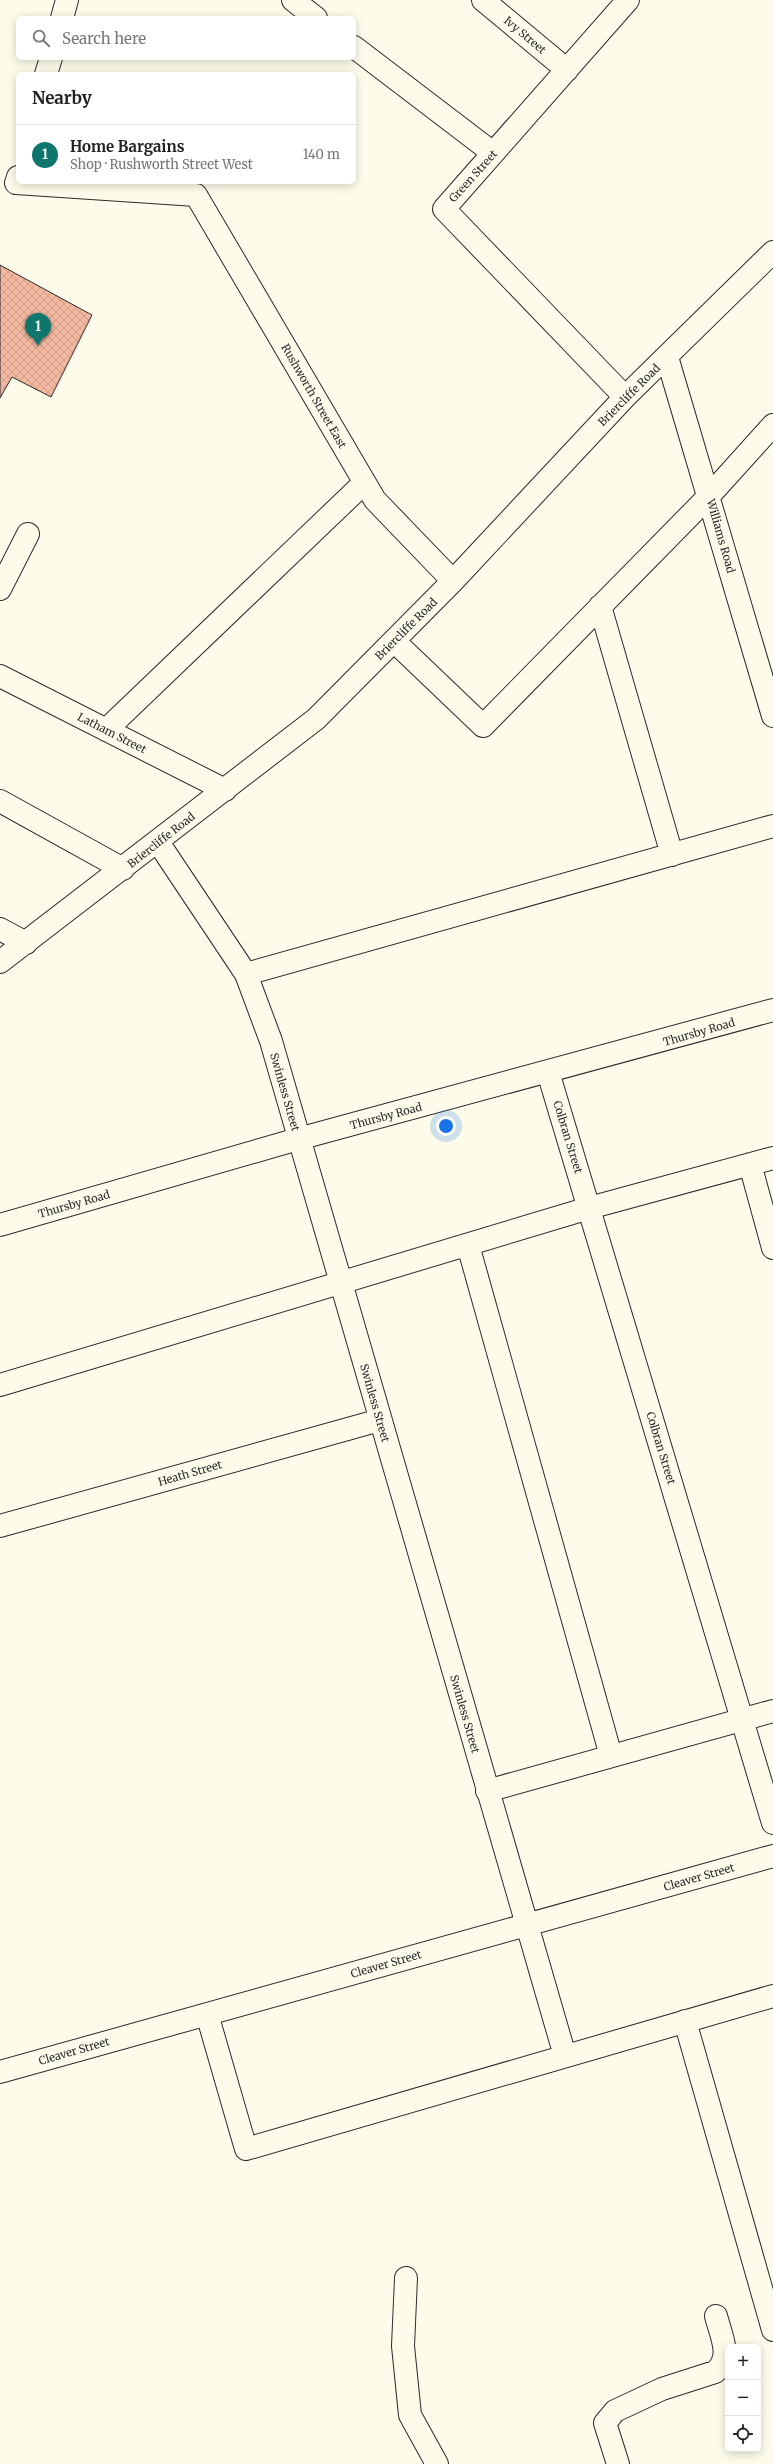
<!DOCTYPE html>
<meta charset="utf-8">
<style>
:root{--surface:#fff;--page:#f2f2f2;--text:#222;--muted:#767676;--line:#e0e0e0;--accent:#0f766e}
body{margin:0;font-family:Merriweather,serif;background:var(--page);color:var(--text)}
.controls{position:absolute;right:12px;bottom:12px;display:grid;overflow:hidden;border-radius:6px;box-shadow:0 2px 10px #0003}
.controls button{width:36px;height:36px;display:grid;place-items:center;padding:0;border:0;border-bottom:1px solid var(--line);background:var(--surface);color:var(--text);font:20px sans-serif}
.you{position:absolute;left:446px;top:1126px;width:14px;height:14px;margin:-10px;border:3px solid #fff;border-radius:50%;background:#1a73e8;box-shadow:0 0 0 6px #1a73e833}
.badge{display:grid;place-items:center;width:26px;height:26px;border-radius:50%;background:var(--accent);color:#fff;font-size:13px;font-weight:700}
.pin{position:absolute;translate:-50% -33px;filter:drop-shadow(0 1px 2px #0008)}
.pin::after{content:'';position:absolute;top:21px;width:14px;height:12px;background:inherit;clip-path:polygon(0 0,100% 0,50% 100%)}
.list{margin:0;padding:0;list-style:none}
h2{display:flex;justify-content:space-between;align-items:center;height:52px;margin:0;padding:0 16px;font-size:17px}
h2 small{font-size:13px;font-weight:400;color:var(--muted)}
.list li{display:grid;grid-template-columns:26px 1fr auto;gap:12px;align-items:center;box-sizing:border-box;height:60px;padding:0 16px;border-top:1px solid var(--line)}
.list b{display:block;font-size:15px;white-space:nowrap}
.list p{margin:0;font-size:13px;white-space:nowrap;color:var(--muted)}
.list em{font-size:13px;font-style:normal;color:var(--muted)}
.icon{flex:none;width:22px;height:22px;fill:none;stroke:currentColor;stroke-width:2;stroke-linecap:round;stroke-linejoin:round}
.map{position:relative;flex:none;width:773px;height:2464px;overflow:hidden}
.search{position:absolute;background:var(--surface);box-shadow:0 2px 10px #0003;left:16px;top:16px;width:340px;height:44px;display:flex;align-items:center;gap:10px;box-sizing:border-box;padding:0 14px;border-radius:6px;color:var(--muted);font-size:15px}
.panel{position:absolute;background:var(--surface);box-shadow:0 2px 10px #0003;left:16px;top:72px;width:340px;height:112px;border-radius:6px}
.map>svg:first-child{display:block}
.building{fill:url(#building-cross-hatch);stroke:#2b2b2b}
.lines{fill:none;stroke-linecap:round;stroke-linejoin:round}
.minor-casing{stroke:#2b2b2b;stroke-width:24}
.minor{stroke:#fdfbea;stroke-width:22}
.labels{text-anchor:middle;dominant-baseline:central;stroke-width:3;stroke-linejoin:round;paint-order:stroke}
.street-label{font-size:11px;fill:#2b2b2b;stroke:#fdfbea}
</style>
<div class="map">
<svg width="773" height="2464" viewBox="0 0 773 2464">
<defs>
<pattern id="building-cross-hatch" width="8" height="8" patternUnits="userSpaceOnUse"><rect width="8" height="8" fill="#f2b8a0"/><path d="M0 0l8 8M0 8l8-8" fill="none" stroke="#d09e8a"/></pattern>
</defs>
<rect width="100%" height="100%" fill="#fdfbea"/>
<path class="building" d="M0 265 92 315 51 397 12 377 0 398Z"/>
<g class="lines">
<defs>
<path id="minor" d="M293 0 316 18
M483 0 567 70
M62 18 67 0
M354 47 493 153
M46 74 51 58
M18 177 16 183 196 195 375 500 453 581
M667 357 773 716
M625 397 444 209 628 0
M0 589 28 534
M600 606 672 855
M394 641 483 726 709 496 773 425
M0 676 225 790
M106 730 364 483
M0 801 123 869
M158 842 246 974 271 1041 565 2056
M0 929 26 943
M0 962 316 719 453 581 625 397 773 252
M246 974 773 826
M548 1072 773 1823
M750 1164 773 1248
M0 1225 298 1139 773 1010
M468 1245 611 1756
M0 1385 589 1208 773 1158
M0 1526 380 1420
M487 1791 773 1711
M207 2014 246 2149 773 1996
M685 2021 773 2330
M0 2072 773 1856
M406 2278 403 2346 410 2415 437 2464
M618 2464 605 2423 615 2411 662 2389 715 2372C733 2357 721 2336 716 2316"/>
</defs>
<use href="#minor" class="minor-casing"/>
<use href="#minor" class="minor"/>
</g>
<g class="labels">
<g class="street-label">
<text transform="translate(525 35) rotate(40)">Ivy Street</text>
<text transform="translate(473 176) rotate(-48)">Green Street</text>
<text transform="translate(629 395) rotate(-45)">Briercliffe Road</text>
<text transform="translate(314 396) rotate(60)">Rushworth Street East</text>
<text transform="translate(721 536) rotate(74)">Williams Road</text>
<text transform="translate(406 629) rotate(-45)">Briercliffe Road</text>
<text transform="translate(112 733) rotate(27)">Latham Street</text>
<text transform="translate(161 840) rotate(-38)">Briercliffe Road</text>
<text transform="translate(699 1032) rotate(-16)">Thursby Road</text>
<text transform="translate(285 1092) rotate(74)">Swinless Street</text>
<text transform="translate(386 1116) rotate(-15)">Thursby Road</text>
<text transform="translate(568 1137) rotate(73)">Colbran Street</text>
<text transform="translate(74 1204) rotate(-16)">Thursby Road</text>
<text transform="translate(375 1403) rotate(74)">Swinless Street</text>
<text transform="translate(661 1448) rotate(73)">Colbran Street</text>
<text transform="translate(190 1473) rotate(-16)">Heath Street</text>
<text transform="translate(465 1714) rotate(74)">Swinless Street</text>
<text transform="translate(699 1877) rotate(-16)">Cleaver Street</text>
<text transform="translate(386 1964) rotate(-16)">Cleaver Street</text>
<text transform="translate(74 2051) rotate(-16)">Cleaver Street</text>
</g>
</g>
</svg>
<div class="controls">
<button>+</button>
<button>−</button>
<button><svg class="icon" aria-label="locate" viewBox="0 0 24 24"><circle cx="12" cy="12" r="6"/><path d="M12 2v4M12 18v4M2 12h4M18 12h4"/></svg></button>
</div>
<div class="you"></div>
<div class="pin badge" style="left:38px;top:346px">1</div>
<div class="search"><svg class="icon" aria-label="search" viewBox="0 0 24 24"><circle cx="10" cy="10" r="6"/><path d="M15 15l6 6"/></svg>Search here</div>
<section class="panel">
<h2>Nearby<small></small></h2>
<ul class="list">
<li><span class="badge">1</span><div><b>Home Bargains</b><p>Shop · Rushworth Street West</p></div><em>140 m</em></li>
</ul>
</section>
</div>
